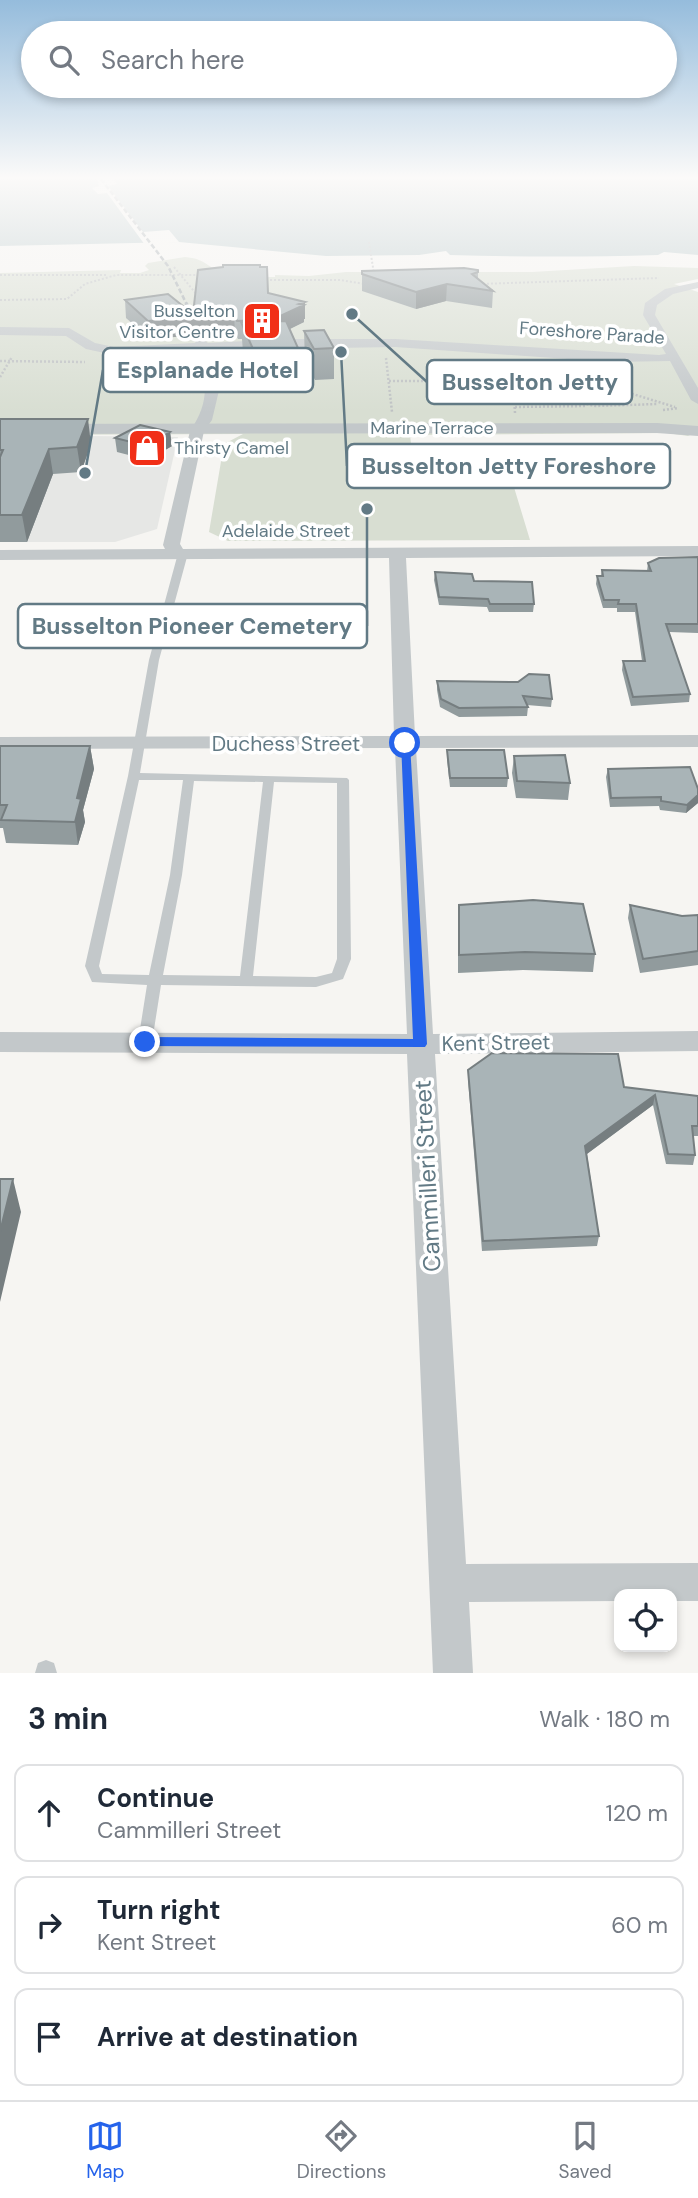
<!DOCTYPE html>
<meta charset="utf-8">
<style>
:root{--surface:#fff;--page:#f2f2f3;--text:#1f2937;--muted:#747a83;--line:#e0e1e3;--accent:#2563eb}
body{margin:0;font-family:"DM Sans",sans-serif;background:var(--page);color:var(--text)}
.controls{position:absolute;right:21px;bottom:21px;display:grid;overflow:hidden;border-radius:14px;box-shadow:0 4px 10px #0003}
.controls button{width:63px;height:63px;display:grid;place-items:center;padding:0;border:0;border-bottom:2px solid var(--line);background:var(--surface);color:var(--text);font:35px sans-serif}
.stop{position:absolute;width:21px;height:21px;margin:-16px;border:5px solid #2563eb;border-radius:50%;background:#fff}
.stop.end{background:#2563eb;border-color:#fff;box-shadow:0 2px 7px #0008}
.list{margin:0;padding:0;list-style:none}
h2{display:flex;justify-content:space-between;align-items:center;height:91px;margin:0;padding:0 28px;font-size:30px}
h2 small{font-size:23px;font-weight:400;color:var(--muted)}
.list li{display:grid;grid-template-columns:46px 1fr auto;gap:21px;align-items:center;box-sizing:border-box;height:98px;margin:0 14px 14px;padding:0 14px;border:2px solid var(--line);border-radius:14px}
.list b{display:block;font-size:26px;white-space:nowrap}
.list p{margin:0;font-size:23px;white-space:nowrap;color:var(--muted)}
.list em{font-size:23px;font-style:normal;color:var(--muted)}
.icon{flex:none;width:38px;height:38px;fill:none;stroke:currentColor;stroke-width:2;stroke-linecap:round;stroke-linejoin:round}
.map{position:relative;flex:none;width:698px;height:1673px;overflow:hidden}
.search{position:absolute;background:var(--surface);box-shadow:0 4px 10px #0003;left:21px;right:21px;top:21px;height:77px;display:flex;align-items:center;gap:18px;box-sizing:border-box;padding:0 24px;border-radius:38px;color:var(--muted);font-size:26px}
.sheet{height:427px;background:var(--surface)}
nav{display:flex;justify-content:space-around;align-items:center;box-sizing:border-box;height:98px;border-top:2px solid var(--line);background:var(--surface);font-size:19px;color:var(--muted)}
nav a{display:grid;justify-items:center;gap:4px}
nav .on{color:var(--accent)}
.map>svg:first-child{display:block}
.built{fill:#e6e7e5}
.green{fill:#d8ded2}
.water{fill:#b9c9cb}
.pier{fill:#f6f5f2}
.lines{fill:none;stroke-linecap:round;stroke-linejoin:round}
.path-far1{stroke:#bec1c3;stroke-width:2;stroke-dasharray:2 2;stroke-linecap:butt}
.path{stroke:#bec1c3;stroke-width:2.5;stroke-dasharray:2 2;stroke-linecap:butt}
.service{fill:#c3c8ca;fill-rule:evenodd}
.minor{fill:#c3c8ca;fill-rule:evenodd}
.tertiary{fill:#c3c8ca;fill-rule:evenodd}
.rail-far1{stroke:#a3abaf;stroke-width:2.5;stroke-dasharray:5 2.5;stroke-linecap:butt}
.rail{stroke:#a3abaf;stroke-width:3.5;stroke-dasharray:6 3.5;stroke-linecap:butt}
.wall{fill:#919b9d}
.shaded-wall{fill:#767e80}
.building{fill:#a9b4b7;stroke:#767e80;stroke-width:2}
.route{fill:#2563eb}
.labels{text-anchor:middle;dominant-baseline:central;stroke-width:7;stroke-linejoin:round;paint-order:stroke}
.far-poi-label{font-size:18px;fill:#627a85;stroke:#fff;text-anchor:end}
.far-street-label{font-size:18px;fill:#627a85;stroke:#fff}
.street-label{font-size:21px;fill:#627a85;stroke:#fff}
.near-street-label{font-size:24px;fill:#627a85;stroke:#fff}
.leader{fill:none;stroke:#627a85;stroke-width:2.5}
.callout-dot{fill:#627a85;stroke:#fff;stroke-width:2.5}
.callout{fill:#fff;stroke:#627a85;stroke-width:2.5}
.callout-label{font-size:23px;text-anchor:middle;font-weight:bold;fill:#627a85}
</style>
<div class="map">
<svg width="698" height="1673" viewBox="0 0 698 1673">
<rect width="100%" height="100%" fill="#f6f5f2"/>
<path class="built" d="M0 435 178 437 157 529 115 542H0Z"/>
<path class="green" d="M185 257C206 259 205 266 222 272 239 278 257 277 275 277V275L309 276 346 272H532L634 266 698 268V279L674 284 698 292V431L688 436 667 433 410 435 416 485 513 484 530 540 228 541 209 532 224 444 243 434 0 435V273L121 270 120 273H140L149 270 145 266 148 263Z"/>
<path class="water" d="M0 179H698V255L664 252 658 255C588 257 519 257 450 255L446 251 419 255 326 256 179 242 0 246Z"/>
<path class="pier" d="M97 179H113L117 184 108 186 143 232 169 230 179 242 145 245 107 193 98 194 92 188 99 186Z"/>
<g class="lines">
<path class="path-far1" d="M369 242 374 274
M174 267 198 296
M0 275H108
M262 280H340L365 284
M479 284 659 278
M0 300 67 299 85 284 116 275H202"/>
<path class="path" d="M386 358 392 412
M0 361 85 362
M608 374 610 387 675 407
M0 377 12 357
M389 381H482L595 406 658 404
M515 407 587 406
M663 410 678 408
M515 413 514 397 520 391 564 372"/>
<path class="service" d="M177 549 187 557 159 660 140 773 347 778 349 780 351 959 343 979 316 987 161 985 152 1042 150 1046 145 1047 140 1046 138 1042 147 985 92 982 85 966 128 776 149 660 177 557 172 552ZM139 780H183L170 875 149 975 102 974 99 966ZM194 781 263 782 240 976 163 975 182 875ZM274 782 337 783V959L332 973 316 977 253 976Z
M46 1660 54 1663 57 1673H35L38 1663Z"/>
<path class="minor" d="M698 282V288L673 294 657 305 655 315 698 388V404L691 400 670 361 611 362 395 347 210 350 221 382 212 420 204 431 180 544 183 549 698 546V556L406 558 415 736 698 735V747L416 748 433 1034 698 1031V1051L435 1054 466 1564 698 1563V1601H672V1594H619V1601L469 1602 473 1673H433L407 1054 0 1052V1032L407 1034 395 748 0 749V737L394 736 389 558 0 560V550L165 549 163 545 190 431C210 402 207 382 197 351L114 355 86 349 66 336 0 335V327L69 328 95 343 114 347 195 343 197 339 201 338 208 343 284 339H395L659 355 666 354 643 315 645 303 665 289Z"/>
<path class="tertiary" d="M657 423 698 426V436L657 433 0 434V424Z"/>
<path class="rail-far1" d="M101 179 168 266 187 305"/>
<path class="rail" d="M186 303 189 309 209 321"/>
</g>
<path class="wall" d="M478 272V279L493 291 492 308 446 301 416 309 362 291V274Z
M268 293 305 319H304V322L289 329 298 348 299 379 269 381 254 380 243 352 242 339H238L235 332 150 339 126 318 125 300 193 314Z
M304 331 334 348V379L315 380 305 361Z
M563 367 589 388V394L567 393 563 374Z
M0 419 91 444 81 472 53 474 27 542H0Z
M170 432 172 446 148 460 117 452 115 438Z
M698 557V633L669 632 690 694 689 702 631 706 622 670 623 661H642L635 612H617V608H603L596 584 597 576H601L602 570 647 571 648 563Z
M435 572 474 581 534 604 533 612H489L487 607 439 605 434 580Z
M437 681 552 699 551 707 527 705 528 707 527 716 459 717 440 707 437 690Z
M0 746H90L94 769 83 810 85 822 78 845 6 843 3 828H0Z
M447 750 508 778 507 787H450L447 759Z
M514 756 570 783 568 800 516 798 512 773Z
M608 769 698 803 686 813 660 810 659 806 610 807 606 777Z
M459 905 595 954 593 972 523 970 458 973V923Z
M630 905 682 916 698 915V965L640 973 628 918Z
M468 1070 698 1096V1136H693L695 1155 693 1165 666 1164 653 1105 587 1154 599 1236 597 1246 482 1251 468 1080Z"/>
<path class="shaded-wall" d="M447 284 446 301 416 309V292Z
M305 302V319H304V322L280 334 278 317Z
M234 315 235 332 150 339 148 321Z
M88 419 91 444 81 472 77 447Z
M170 432 172 446 148 460 147 446Z
M49 449 53 474 27 542 22 515Z
M90 746 94 769 83 810 85 822 78 845 75 822 77 798Z
M698 795V803L686 813 687 805Z
M655 1095 653 1105 584 1156 585 1146Z
M13 1179 21 1212 0 1302V1232Z"/>
<path class="building" d="M223 265H260V267H267L268 293 305 302 299 304 304 305 278 317 279 319 237 321 234 315 148 321 125 300 168 294 193 314 198 270 223 267Z
M464 268 478 270V272L472 274 493 291 447 284 416 292 362 274V271Z
M286 321 298 348 268 350 253 349 241 322Z
M324 330 334 348 314 349 304 331Z
M0 419H88L77 447 49 449 22 515H0V457L3 450H0Z
M140 425 170 432 147 446 115 438Z
M698 557V624H666L690 694 633 697 623 661H645L636 604H618L619 600H604L597 576H603L602 570 651 571 648 563 659 558Z
M435 572 472 574 474 581 532 582 534 604H490L488 599 439 597Z
M529 674 549 675 552 699 523 696 528 707 459 708 441 699 437 681 518 682Z
M0 746H90L77 798 81 799 75 822 1 820 7 805H0Z
M447 750H504L508 778H450Z
M565 755 570 783 517 781 514 756Z
M690 767 698 789V795L687 805 661 801V797L611 798 608 769Z
M533 900 583 904 595 954 525 952 459 955V905Z
M630 905 682 916 698 915V951L643 959Z
M492 1053 618 1054 624 1087 698 1096V1126H692L695 1155 668 1154 655 1095 585 1146 599 1236 483 1241 468 1070Z
M0 1179H13L0 1232Z"/>
<linearGradient id="sky" x2="0" y2="1"><stop stop-color="#95bcdc"/><stop offset="0.43" stop-color="#fbfaf9"/><stop offset="1" stop-color="#fbfaf9" stop-opacity="0"/></linearGradient>
<rect width="698" height="413" fill="url(#sky)"/>
<path class="route" d="M401 741 410 743 427 1044 425 1047 140 1046 138 1042 145 1037 413 1039Z"/>
<defs>
<symbol id="building-square" viewBox="-11 -11 22 22"><rect x="-9" y="-9" width="18" height="18" rx="4" fill="#f12f17" stroke="#fff"/><path d="M-4-6H4V6H1V3H-1V6H-4ZM-2.5-4.3h1.7v1.8h-1.7ZM.8-4.3h1.7v1.8H.8ZM-2.5-1h1.7V.8h-1.7ZM.8-1h1.7V.8H.8Z" fill="#fff"/></symbol>
<symbol id="shop-square" viewBox="-11 -11 22 22"><rect x="-9" y="-9" width="18" height="18" rx="4" fill="#f12f17" stroke="#fff"/><path d="M-5-2.5h2.3a2.7 3.5 0 0 1 5.4 0H5L5.5 6h-11ZM-1.5-2.5h3a1.5 2.3 0 0 0-3 0Z" fill="#fff"/></symbol>
</defs>
<g fill-rule="evenodd">
<use href="#building-square" x="240" y="299" width="44" height="44"/>
<use href="#shop-square" x="125" y="426" width="44" height="44"/>
</g>
<g class="labels">
<g class="far-poi-label">
<text x="235" y="311">Busselton<tspan x="235" dy="21">Visitor Centre</tspan></text>
<text x="174" y="448" text-anchor="start">Thirsty Camel</text>
</g>
<g class="far-street-label">
<text transform="translate(592 333) rotate(4)">Foreshore Parade</text>
<text x="432" y="428">Marine Terrace</text>
<text x="286" y="531">Adelaide Street</text>
</g>
<g class="street-label">
<text x="286" y="744">Duchess Street</text>
<text transform="translate(496 1043) rotate(-1)">Kent Street</text>
</g>
<g class="near-street-label">
<text transform="translate(427 1176) rotate(-93)">Cammilleri Street</text>
</g>
</g>
<path class="leader" d="M85 473L103 370M352 314L427 382M341 352L347 466M367 509L367 626"/>
<g class="callout-dot">
<circle cx="85" cy="473" r="7"/>
<circle cx="352" cy="314" r="7"/>
<circle cx="341" cy="352" r="7"/>
<circle cx="367" cy="509" r="7"/>
</g>
<g class="callout">
<rect x="103" y="348" width="210" height="44" rx="7"/>
<rect x="427" y="360" width="205" height="44" rx="7"/>
<rect x="347" y="444" width="323" height="44" rx="7"/>
<rect x="18" y="604" width="349" height="44" rx="7"/>
</g>
<g class="callout-label">
<text x="208" y="378">Esplanade Hotel</text>
<text x="530" y="390">Busselton Jetty</text>
<text x="509" y="474">Busselton Jetty Foreshore</text>
<text x="192" y="634">Busselton Pioneer Cemetery</text>
</g>
</svg>
<div class="controls">
<button><svg class="icon" aria-label="locate" viewBox="0 0 24 24"><circle cx="12" cy="12" r="6"/><path d="M12 2v4M12 18v4M2 12h4M18 12h4"/></svg></button>
</div>
<div class="stop" style="left:405px;top:743px"></div>
<div class="stop end" style="left:145px;top:1042px"></div>
<div class="search"><svg class="icon" aria-label="search" viewBox="0 0 24 24"><circle cx="10" cy="10" r="6"/><path d="M15 15l6 6"/></svg>Search here</div>
</div>
<section class="sheet">
<h2>3 min<small>Walk · 180 m</small></h2>
<ul class="list">
<li><svg class="icon" aria-label="ahead" viewBox="0 0 24 24"><path d="M12 20V5M6 11l6-6 6 6"/></svg><div><b>Continue</b><p>Cammilleri Street</p></div><em>120 m</em></li>
<li><svg class="icon" aria-label="right" viewBox="0 0 24 24"><path d="M7 20v-9h11M14 6l5 5-5 5"/></svg><div><b>Turn right</b><p>Kent Street</p></div><em>60 m</em></li>
<li><svg class="icon" aria-label="arrive" viewBox="0 0 24 24"><path d="M6 21V4h12l-3 4 3 4H6"/></svg><div><b>Arrive at destination</b></div></li>
</ul>
</section>
<nav>
<a class="on"><svg class="icon" aria-label="map" viewBox="0 0 24 24"><path d="M3 6l6-2 6 2 6-2v14l-6 2-6-2-6 2zM9 4v14M15 6v14"/></svg>Map</a>
<a><svg class="icon" aria-label="directions" viewBox="0 0 24 24"><path d="M12 3l9 9-9 9-9-9zM9 14v-3h6M13 9l2 2-2 2"/></svg>Directions</a>
<a><svg class="icon" aria-label="saved" viewBox="0 0 24 24"><path d="M7 4h10v16l-5-4-5 4z"/></svg>Saved</a>
</nav>
